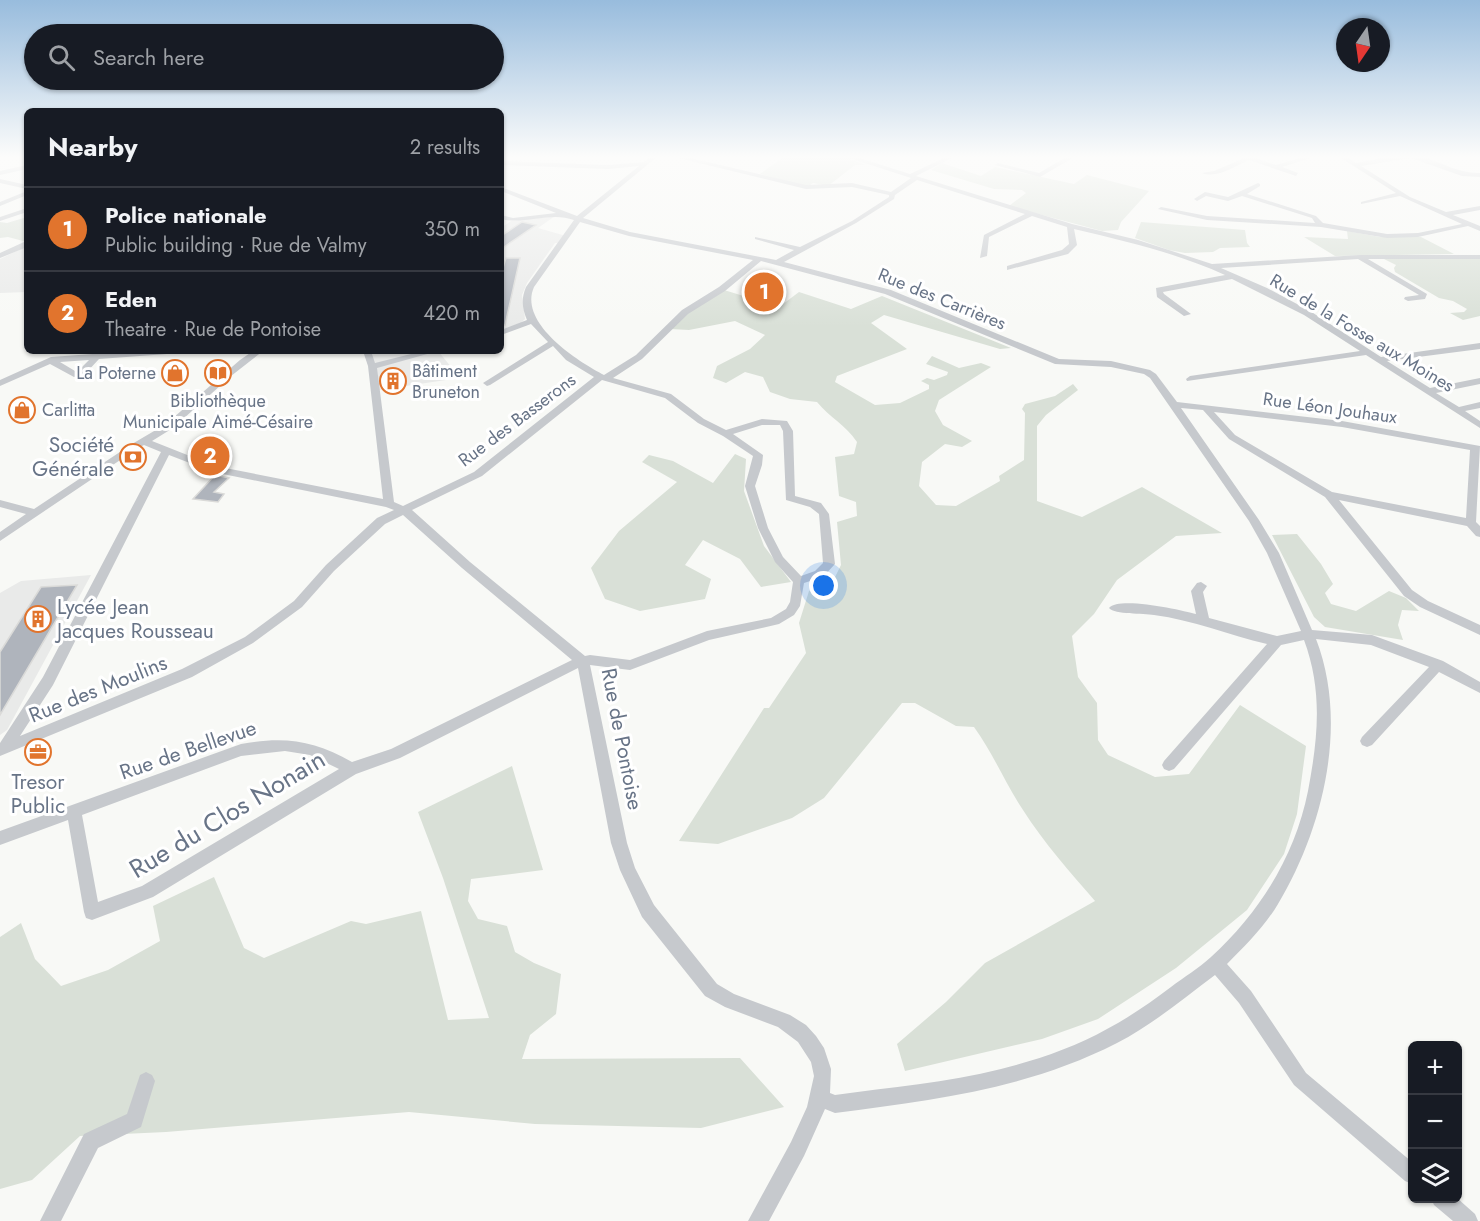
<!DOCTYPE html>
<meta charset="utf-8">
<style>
:root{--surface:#171b24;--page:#20242c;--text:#f1f3f6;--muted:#9ea1a6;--line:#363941;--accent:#e1742d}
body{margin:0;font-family:Jost,sans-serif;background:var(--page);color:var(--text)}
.controls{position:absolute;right:18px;bottom:18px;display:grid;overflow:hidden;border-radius:9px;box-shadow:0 2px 4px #0004}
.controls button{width:54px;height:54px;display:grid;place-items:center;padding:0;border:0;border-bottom:2px solid var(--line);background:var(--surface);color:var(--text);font:30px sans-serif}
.compass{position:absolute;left:1336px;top:18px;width:54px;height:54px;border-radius:50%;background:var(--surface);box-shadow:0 2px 4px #0004;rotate:193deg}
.you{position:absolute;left:824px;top:586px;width:21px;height:21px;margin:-15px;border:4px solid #fff;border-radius:50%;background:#1a73e8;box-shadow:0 0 0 9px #1a73e833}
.badge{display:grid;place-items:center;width:39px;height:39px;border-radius:50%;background:var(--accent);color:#fff;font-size:20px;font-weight:700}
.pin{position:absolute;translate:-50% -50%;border:3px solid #fff;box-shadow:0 2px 6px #0006}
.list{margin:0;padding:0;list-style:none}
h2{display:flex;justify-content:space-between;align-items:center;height:78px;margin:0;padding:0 24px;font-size:26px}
h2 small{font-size:20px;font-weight:400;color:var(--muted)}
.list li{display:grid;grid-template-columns:39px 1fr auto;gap:18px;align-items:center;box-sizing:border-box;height:84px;padding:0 24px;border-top:2px solid var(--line)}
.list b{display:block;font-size:22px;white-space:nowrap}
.list p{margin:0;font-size:20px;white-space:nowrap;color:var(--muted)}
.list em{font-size:20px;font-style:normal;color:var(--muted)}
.icon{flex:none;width:33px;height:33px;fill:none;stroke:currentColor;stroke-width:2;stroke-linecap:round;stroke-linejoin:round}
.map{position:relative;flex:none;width:1480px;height:1221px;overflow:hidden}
.search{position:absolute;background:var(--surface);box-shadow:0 2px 4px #0004;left:24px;top:24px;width:480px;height:66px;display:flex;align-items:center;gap:15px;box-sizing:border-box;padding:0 21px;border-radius:33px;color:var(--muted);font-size:22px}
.panel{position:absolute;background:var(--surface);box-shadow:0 2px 4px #0004;left:24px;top:108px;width:480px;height:246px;border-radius:9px}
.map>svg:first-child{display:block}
.built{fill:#e9eae9}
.green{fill:#d9e0d7}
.building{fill:#afb4bc;stroke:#dadad8;stroke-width:1.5}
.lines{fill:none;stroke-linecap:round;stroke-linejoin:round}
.minor{fill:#c6c9cd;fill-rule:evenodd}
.labels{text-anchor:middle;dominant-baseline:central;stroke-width:6;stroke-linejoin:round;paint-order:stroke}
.far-street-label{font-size:18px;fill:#687487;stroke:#fff}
.far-poi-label{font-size:18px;fill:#687487;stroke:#fff;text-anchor:start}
.poi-label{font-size:21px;fill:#687487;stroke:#fff;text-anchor:end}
.street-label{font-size:21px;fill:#687487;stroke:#fff}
.near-street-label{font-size:26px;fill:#687487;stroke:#fff}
</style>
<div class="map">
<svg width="1480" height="1221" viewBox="0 0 1480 1221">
<rect width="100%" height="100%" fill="#f8f9f6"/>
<path class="built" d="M555 216 538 228 566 236 561 243H555L527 283 522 295 525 319 521 323 501 330V228L511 221Z
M27 246V292L0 293V259Z
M370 351H438L452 368 446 380 379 390 376 363 373 362Z
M91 575 7 730 0 735V593L21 581Z"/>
<path class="green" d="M785 156H842L866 165H855L828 186 813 183 807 187 760 174Z
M942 163 981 176 995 167 1074 184 1087 175 1149 191 1121 222 1118 230 1102 231 1009 206 1026 193 1022 190 994 189 931 170Z
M27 217V242L8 237 0 238V222L7 223Z
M1141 222 1245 230 1247 243 1250 247 1220 248 1213 252 1185 253 1169 250 1135 238Z
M1347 231 1380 237H1421L1454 254 1335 256 1304 237 1348 239Z
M1384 259H1480V316L1463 320 1450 313 1464 312 1467 309 1453 301 1439 298 1395 272 1394 268 1396 265Z
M724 290 779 307 799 292 851 309 882 296 1011 348 1000 349 884 315 871 323 907 349 837 376 835 382 875 405 900 403 929 389V385L921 381 927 378 934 380 947 375 948 372 926 364 932 356 959 368 981 363 991 367 939 400 935 411 943 425 972 441 962 447 945 444 922 462 919 486 936 505 956 506 1000 481 999 476 1024 460 1025 413 1022 409 1025 404 1055 396 1073 384 1078 390 1046 415 1037 426V501L1082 517 1142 487 1222 533 1176 536 1117 580 1094 614 1072 636 1078 677 1097 703 1098 740 1108 755 1155 777 1189 774 1240 705 1306 746 1297 814 1284 854 1247 910 1176 968 1098 1019 1042 1039 905 1071 897 1044 946 1002 985 963 1095 901C1070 872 1044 843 1023 810 1005 783 993 753 974 727L956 726 915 703H902L824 798 792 818 718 844 679 841 764 708H769L806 653 799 623 809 591 835 577 841 565 837 522 857 516 856 502 839 496 835 457 854 454 857 442C845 424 830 418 817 402L790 399 770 392 763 377 745 372 726 383 713 378 717 366 750 349 765 335 735 321 689 330 670 329 685 315Z
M735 454 746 459 744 491 764 546 791 582 761 587 740 559 703 540 685 565 711 579 705 599 640 611 605 599 591 568 619 531 677 482 642 462 649 455 673 461 713 483Z
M1297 534 1321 564 1333 584 1325 593 1331 604 1356 611 1389 591 1406 598 1419 611 1402 610 1398 625 1403 640 1325 627 1314 617 1272 535Z
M512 766 543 870 471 879 468 901 478 919 507 926 515 952 534 963 561 974 556 1014 530 1035 522 1059 740 1058 784 1107 701 1128 535 1124 409 1112 166 1132 80 1136 32 1180 0 1189V937L21 923 35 959 61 986 108 970 160 941 153 906 214 877 244 948 264 958 351 921 366 924 421 911 448 1020 489 1018 443 878 418 812Z"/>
<path class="building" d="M522 222 536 225 501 249V236Z
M506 258H520L505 325H501V274Z
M399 374 401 386 386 389 384 377Z
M215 475 229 478 214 492 224 494 218 502 193 499Z
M77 585 0 715V652L41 587Z"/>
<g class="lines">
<path class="minor" d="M651 156H658L583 218 630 232 776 260 794 250 755 239V237L800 247 852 221 889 197V195L852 187 806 189 670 156H682L806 185 852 183 891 192 911 178 843 156H853L910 174 948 156H956L916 176 1072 224 1138 240 1212 264 1360 255H1480V259H1368L1427 294 1425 299 1408 301 1404 299 1405 297 1419 295 1358 259 1221 268 1267 288 1310 311 1381 357 1480 343V349L1387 361 1430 388 1480 378V384L1436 393 1459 407 1480 402V408L1465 411 1480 421V428L1366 355 1187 381 1186 379 1190 376 1360 351 1304 315 1232 279 1163 292 1164 294 1191 314 1184 316 1157 297 1156 288 1225 275C1177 253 1125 241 1074 229L1077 245 1068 254 1007 270V266L1062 250 1069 244 1067 227 1032 216 989 237 987 256 980 258 984 235 1025 214 917 180 895 195 894 199 856 223 784 262 891 290 1059 359 1111 361 1150 370 1156 374 1177 402 1342 421 1480 446 1476 522 1480 526V537L1476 536 1467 526 1339 500 1412 590 1428 601 1480 625V635L1420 607 1404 596 1325 497 1229 439 1203 410 1181 408 1259 520 1279 553 1312 630 1372 635 1443 661 1480 682V693L1439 672 1372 745 1367 747 1362 745 1360 741 1362 737 1429 667 1371 645 1316 639C1349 724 1323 829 1278 904 1265 926 1245 946 1227 964L1251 991 1306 1073 1412 1162V1184L1405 1181 1294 1085 1239 1003 1215 975C1183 999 1152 1025 1117 1043 1027 1089 934 1100 835 1113L825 1109 804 1156 769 1221H748L791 1142 807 1107 814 1076 811 1062 798 1042 778 1027 725 1007 705 996 642 917 620 870 611 843 578 668 400 758 356 774 153 897 92 920 86 918 84 912 68 820 0 845V831L241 744C284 736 314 740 352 762L391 749 572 660 462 568 403 515 385 524 334 571 302 607 253 643 192 677 0 756V743L43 677 161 452 144 445 138 448 0 541V532L26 514 0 507V500L34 509 132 444 166 424 240 360 253 351H263L231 376 173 428 152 441 215 466 383 499 368 366 363 351H371L375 363 423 351H438L377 368 394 502 403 506 474 472 594 377 566 360 553 346 490 385 487 386 483 383 548 342 531 324 501 335V330L527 320C522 308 521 299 526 287L574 220C551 211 525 225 501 219V215L513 218 556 213 501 191V187L577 216 639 166 608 169 501 165V161L608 165 644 162ZM580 222 629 236 753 260 719 287 682 310 636 355 604 375C577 361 518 323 534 287ZM761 261 885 294 1055 364 1111 367 1144 374 1150 378 1249 521 1267 553 1301 631 1277 636 1209 618 1203 592 1207 586 1201 582 1197 583 1191 591 1196 614C1181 610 1119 596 1109 608 1115 615 1143 613 1154 615 1193 620 1229 635 1267 644L1164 761 1162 765 1164 769 1169 771 1174 769 1281 645 1304 640C1323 691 1318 738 1308 791 1295 856 1260 912 1211 957 1199 968 1184 977 1171 987 1151 1002 1130 1017 1107 1029 1075 1047 1037 1060 1001 1069 947 1083 890 1087 835 1095L830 1093 831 1069 824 1048 816 1036 806 1025 790 1015 734 994 717 984 654 905 635 868 627 843 590 665 630 670 709 640 779 624 794 615 800 606 804 583 823 577 835 564 829 514 821 503 795 496 793 431 787 421 762 419 726 430 704 419 671 394 613 378 642 359 688 314 725 291ZM602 380 665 398 698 423 723 436 753 456 745 486 758 528 775 562 793 582 790 602 786 609 771 618 707 631 630 660 590 655 585 656 470 562 412 510 482 476ZM1214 412 1342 427 1470 450 1466 518 1332 492 1235 435ZM762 425H780L783 431 786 500 810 507 819 514 823 563 815 571 801 576 783 557 768 528 755 486 762 465 763 455 733 434ZM169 455 213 472 386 507 394 510 377 518 326 565 294 601 245 637 182 669 20 736 53 685ZM285 751 310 755 339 769 142 886 98 902 82 815 241 756Z
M1068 156H1076L1040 177 995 165 998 163 1039 173Z
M1249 156 1276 165 1307 156H1318L1282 167 1298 173 1296 176 1249 160C1235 166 1217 179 1202 173L1214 171Z
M1338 156H1346L1356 163C1375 160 1397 153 1417 156 1440 160 1454 173 1480 173V177L1462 176 1411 158 1361 166 1410 197 1446 212 1480 206V210L1453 215 1480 226V231L1468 226 1418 237 1387 238 1321 227 1207 220 1158 209 1161 207 1207 216 1315 223 1312 218 1242 196 1228 201 1206 196 1197 201 1194 199 1205 192 1228 197 1258 183 1260 184V186L1247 194 1316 216 1323 223 1387 234 1418 233 1462 224 1400 196 1361 204V202L1396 193Z
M27 165V169L0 175V171Z
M0 179 27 185V189L0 183Z
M27 191V195L0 206V202Z
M27 208V212L0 221V217Z
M24 242H27V247L0 258V253Z
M134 351H171L167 354 99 359 86 373 74 377 50 364 0 386V380L51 357ZM89 360 80 369 75 371 60 362Z
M146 1072 152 1075 155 1081 141 1127 98 1148 61 1221H40L84 1134 127 1114 140 1075Z
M1431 1198H1457L1475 1214 1478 1221H1453L1434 1205Z"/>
</g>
<linearGradient id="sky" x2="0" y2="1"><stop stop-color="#98bcdd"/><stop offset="0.48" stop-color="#fcfcfb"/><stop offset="1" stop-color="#fcfcfb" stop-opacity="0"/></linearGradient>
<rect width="1480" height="327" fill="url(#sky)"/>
<defs>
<symbol id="shop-ring" viewBox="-11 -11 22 22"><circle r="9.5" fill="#fff" stroke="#e1742d" stroke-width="1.5"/><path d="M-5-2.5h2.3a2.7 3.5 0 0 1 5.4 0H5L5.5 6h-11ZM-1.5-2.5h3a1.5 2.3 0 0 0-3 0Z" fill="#e1742d"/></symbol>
<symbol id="library-ring" viewBox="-11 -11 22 22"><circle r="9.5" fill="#fff" stroke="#e1742d" stroke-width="1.5"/><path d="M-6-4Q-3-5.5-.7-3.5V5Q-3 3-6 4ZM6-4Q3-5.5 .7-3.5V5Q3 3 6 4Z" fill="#e1742d"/></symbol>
<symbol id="building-ring" viewBox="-11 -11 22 22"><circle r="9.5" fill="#fff" stroke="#e1742d" stroke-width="1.5"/><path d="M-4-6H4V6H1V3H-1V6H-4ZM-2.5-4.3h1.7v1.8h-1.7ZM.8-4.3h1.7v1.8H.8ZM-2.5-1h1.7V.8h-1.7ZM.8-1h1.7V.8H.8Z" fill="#e1742d"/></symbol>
<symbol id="bank-ring" viewBox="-11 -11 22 22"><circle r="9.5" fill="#fff" stroke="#e1742d" stroke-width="1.5"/><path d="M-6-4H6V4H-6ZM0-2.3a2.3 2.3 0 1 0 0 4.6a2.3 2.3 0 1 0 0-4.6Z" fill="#e1742d"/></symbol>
<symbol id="office-ring" viewBox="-11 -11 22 22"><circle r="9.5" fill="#fff" stroke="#e1742d" stroke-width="1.5"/><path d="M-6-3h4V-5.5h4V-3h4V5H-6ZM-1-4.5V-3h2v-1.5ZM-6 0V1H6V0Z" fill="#e1742d"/></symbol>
</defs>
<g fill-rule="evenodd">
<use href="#shop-ring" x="160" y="358" width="30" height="30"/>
<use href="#library-ring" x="203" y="358" width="30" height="30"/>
<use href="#building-ring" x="378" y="366" width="30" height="30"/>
<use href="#shop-ring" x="7" y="395" width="30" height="30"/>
<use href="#bank-ring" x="118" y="442" width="30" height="30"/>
<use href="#building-ring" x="23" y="604" width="30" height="30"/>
<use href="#office-ring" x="23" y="737" width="30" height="30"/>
</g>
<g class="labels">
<g class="far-street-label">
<text transform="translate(942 299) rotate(22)">Rue des Carrières</text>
<text transform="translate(1362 333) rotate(31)">Rue de la Fosse aux Moines</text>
<text transform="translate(1330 408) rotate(8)">Rue Léon Jouhaux</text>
<text transform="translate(517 420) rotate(-37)">Rue des Basserons</text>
</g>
<g class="far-poi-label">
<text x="412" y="371">Bâtiment<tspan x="412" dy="21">Bruneton</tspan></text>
<text x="156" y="373" text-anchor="end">La Poterne</text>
<text x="218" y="401" text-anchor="middle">Bibliothèque<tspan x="218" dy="21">Municipale Aimé-Césaire</tspan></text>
<text x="42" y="410">Carlitta</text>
</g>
<g class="poi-label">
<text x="114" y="445">Société<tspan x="114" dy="24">Générale</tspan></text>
<text x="57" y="607" text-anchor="start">Lycée Jean<tspan x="57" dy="24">Jacques Rousseau</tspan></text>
<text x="38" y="782" text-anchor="middle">Tresor<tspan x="38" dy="24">Public</tspan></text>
</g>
<g class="street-label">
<text transform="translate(98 689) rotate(-22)">Rue des Moulins</text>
<text transform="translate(622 739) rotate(79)">Rue de Pontoise</text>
<text transform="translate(188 750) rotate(-19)">Rue de Bellevue</text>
</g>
<g class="near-street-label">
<text transform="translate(227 814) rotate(-31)">Rue du Clos Nonain</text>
</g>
</g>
</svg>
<div class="controls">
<button>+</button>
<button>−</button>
<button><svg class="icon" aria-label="layers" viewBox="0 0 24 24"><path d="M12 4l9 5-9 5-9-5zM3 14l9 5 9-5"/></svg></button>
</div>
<svg class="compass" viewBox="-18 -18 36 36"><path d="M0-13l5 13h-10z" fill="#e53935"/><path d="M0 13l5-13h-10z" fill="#9ea1a6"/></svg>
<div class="you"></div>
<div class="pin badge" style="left:764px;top:292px">1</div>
<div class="pin badge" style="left:210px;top:456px">2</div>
<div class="search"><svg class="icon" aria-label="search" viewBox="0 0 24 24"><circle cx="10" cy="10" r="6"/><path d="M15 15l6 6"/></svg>Search here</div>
<section class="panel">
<h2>Nearby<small>2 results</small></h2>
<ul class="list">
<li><span class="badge">1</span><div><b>Police nationale</b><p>Public building · Rue de Valmy</p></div><em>350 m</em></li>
<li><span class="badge">2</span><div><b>Eden</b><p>Theatre · Rue de Pontoise</p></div><em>420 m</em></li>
</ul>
</section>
</div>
